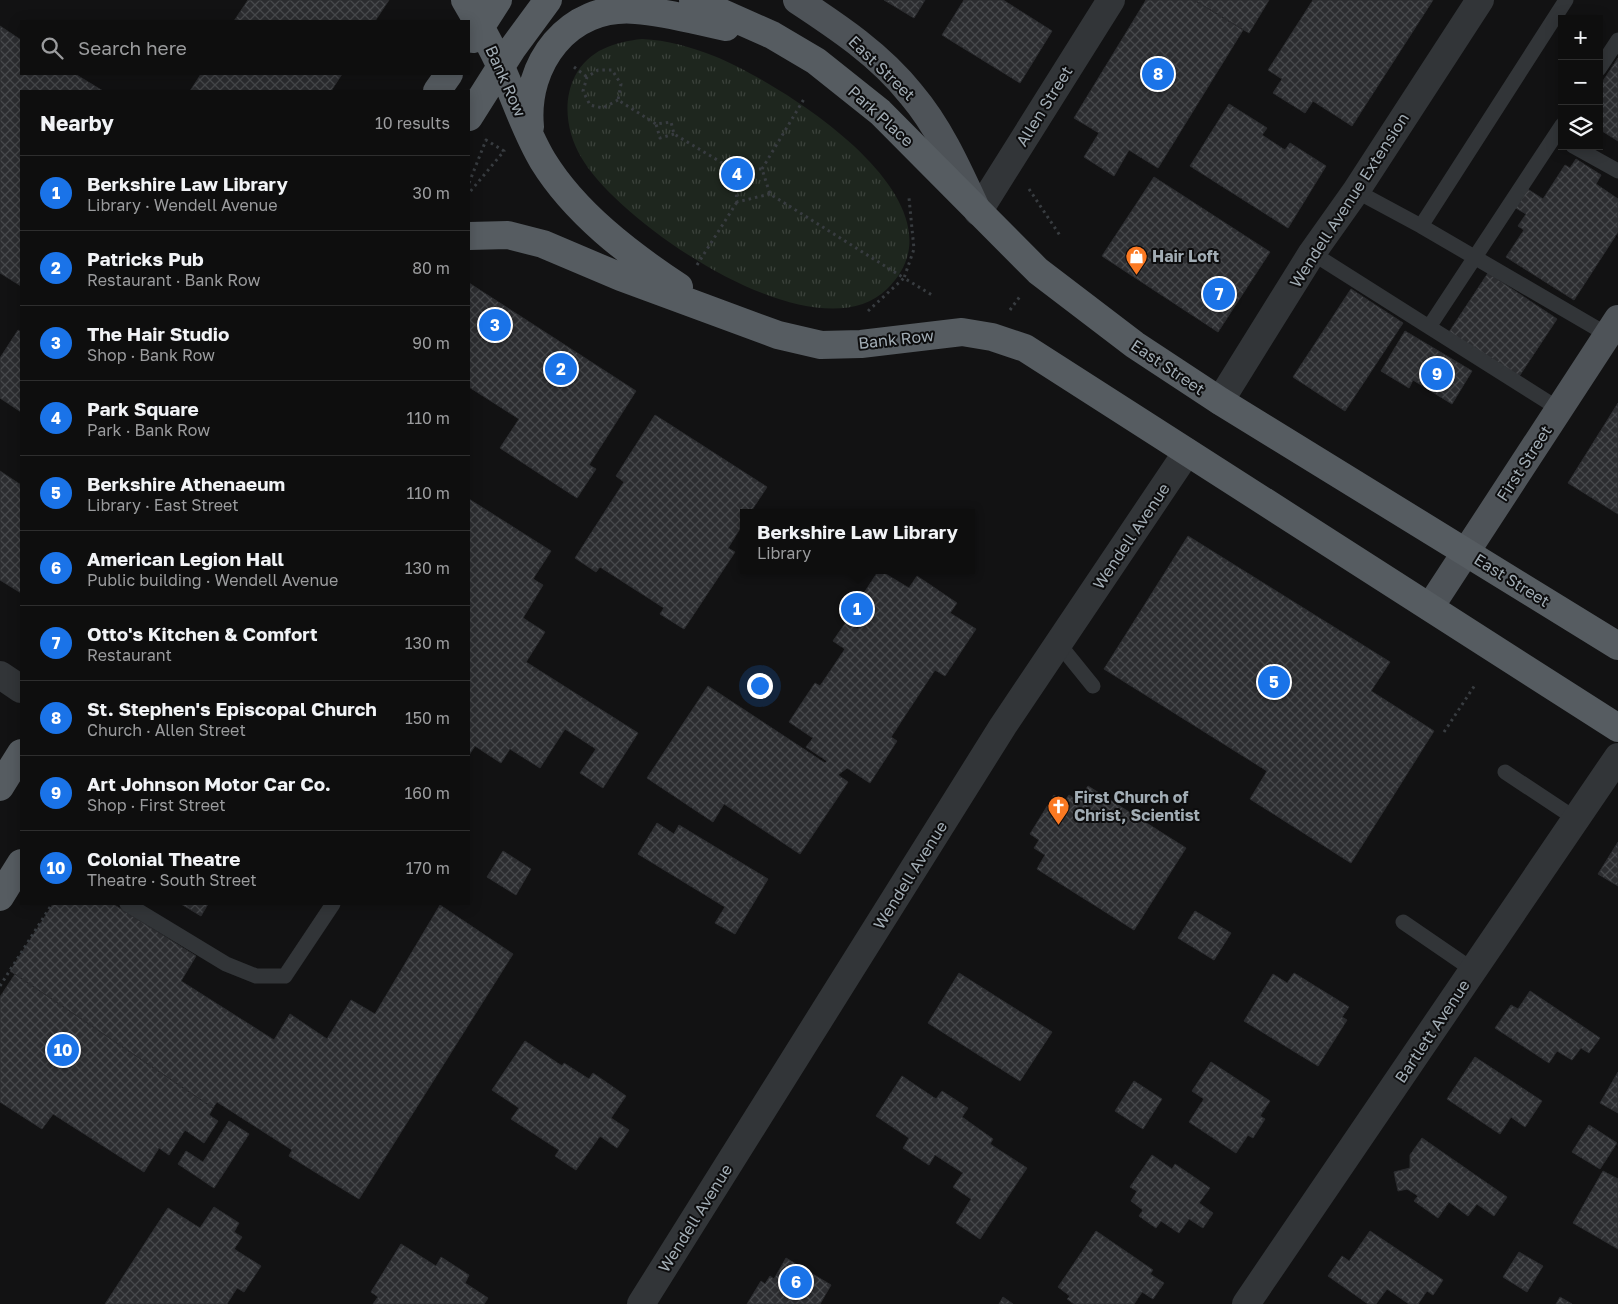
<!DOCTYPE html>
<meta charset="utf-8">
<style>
:root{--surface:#0e0e0e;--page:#1c1c1c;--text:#f1f3f6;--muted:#9b9c9e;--line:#2e2e2e;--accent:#1a73e8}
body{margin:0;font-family:"Golos Text",sans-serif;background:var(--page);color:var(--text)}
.controls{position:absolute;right:15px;top:15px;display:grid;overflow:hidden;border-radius:0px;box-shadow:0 2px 12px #0003}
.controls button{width:45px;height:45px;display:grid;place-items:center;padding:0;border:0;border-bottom:1px solid var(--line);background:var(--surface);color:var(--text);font:25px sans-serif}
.you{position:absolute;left:759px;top:685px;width:18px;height:18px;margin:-12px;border:4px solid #fff;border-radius:50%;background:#1a73e8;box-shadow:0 0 0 8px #1a73e833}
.badge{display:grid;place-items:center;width:32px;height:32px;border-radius:50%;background:var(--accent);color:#fff;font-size:16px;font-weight:700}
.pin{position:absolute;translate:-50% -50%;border:2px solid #fff;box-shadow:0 1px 5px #0006}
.popup{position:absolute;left:740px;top:509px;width:235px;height:65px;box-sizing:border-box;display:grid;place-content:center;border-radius:0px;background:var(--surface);filter:drop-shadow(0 1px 4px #0005);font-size:16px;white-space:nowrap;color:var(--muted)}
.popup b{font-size:19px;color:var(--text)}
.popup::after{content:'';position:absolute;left:50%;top:100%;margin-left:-10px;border:10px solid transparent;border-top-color:var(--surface)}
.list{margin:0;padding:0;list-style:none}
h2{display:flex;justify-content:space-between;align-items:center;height:65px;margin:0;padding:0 20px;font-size:21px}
h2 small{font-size:16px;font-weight:400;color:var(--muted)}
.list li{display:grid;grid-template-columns:32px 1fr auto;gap:15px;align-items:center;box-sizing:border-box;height:75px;padding:0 20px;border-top:1px solid var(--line)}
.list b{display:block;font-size:19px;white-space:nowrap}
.list p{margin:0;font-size:16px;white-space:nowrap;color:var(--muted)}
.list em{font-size:16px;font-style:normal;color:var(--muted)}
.icon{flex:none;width:28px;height:28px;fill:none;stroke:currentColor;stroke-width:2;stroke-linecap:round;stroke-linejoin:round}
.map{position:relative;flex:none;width:1618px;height:1304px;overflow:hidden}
.search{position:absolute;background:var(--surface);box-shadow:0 2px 12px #0003;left:20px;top:20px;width:450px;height:55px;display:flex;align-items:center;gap:12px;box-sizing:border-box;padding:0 18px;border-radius:0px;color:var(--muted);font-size:19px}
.panel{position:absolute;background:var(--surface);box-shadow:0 2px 12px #0003;left:20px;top:90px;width:450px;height:815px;border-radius:0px}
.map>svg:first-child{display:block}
.park{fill:url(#park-tufts)}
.building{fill:url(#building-cross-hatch);stroke:#2b2c2f}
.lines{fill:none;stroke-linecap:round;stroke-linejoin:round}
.path{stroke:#383c40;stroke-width:3;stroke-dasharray:2.5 4;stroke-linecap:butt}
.service{stroke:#323538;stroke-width:15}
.minor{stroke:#323538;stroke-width:28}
.tertiary{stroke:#323538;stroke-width:28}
.primary{stroke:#4e5358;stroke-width:28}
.trunk{stroke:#565c61;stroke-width:28}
.labels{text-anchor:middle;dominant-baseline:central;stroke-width:4;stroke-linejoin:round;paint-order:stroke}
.street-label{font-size:16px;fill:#a2adb5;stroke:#0d0d0e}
.poi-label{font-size:16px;font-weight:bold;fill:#a2adb5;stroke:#0d0d0e;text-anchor:start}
</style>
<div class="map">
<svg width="1618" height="1304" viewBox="0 0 1618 1304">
<defs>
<pattern id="park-tufts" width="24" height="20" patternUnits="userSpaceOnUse" patternTransform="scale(1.25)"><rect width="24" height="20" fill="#1e261e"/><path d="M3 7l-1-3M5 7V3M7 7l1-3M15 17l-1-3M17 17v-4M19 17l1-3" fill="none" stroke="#3c433c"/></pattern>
<pattern id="building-cross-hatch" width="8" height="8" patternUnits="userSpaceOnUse" patternTransform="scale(1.25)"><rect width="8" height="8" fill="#2c2d30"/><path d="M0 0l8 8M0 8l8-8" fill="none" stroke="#47494c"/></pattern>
</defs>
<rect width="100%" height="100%" fill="#121213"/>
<path class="park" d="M642 39C667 40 691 47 714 56 781 83 975 203 887 289 816 359 619 224 581 157 567 133 562 102 575 76 589 50 614 42 642 39Z"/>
<path class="building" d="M248 0H389L375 21H234Z
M884 0H925L914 18Z
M964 0H1003L1052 31 1020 83 942 35Z
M1146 0H1194L1243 30 1158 168 1129 150 1114 176 1084 157 1099 133 1074 118Z
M1194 0H1269L1249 33Z
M1313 0H1433L1352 126 1313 101 1305 113 1273 93 1282 79 1268 70Z
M0 26 21 40V74H75L103 91H21V286L0 273Z
M1618 58V141L1599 129V87Z
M201 74H342L331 91H190Z
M1229 104 1267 128 1262 135 1285 150 1290 143 1326 166 1288 228 1190 166Z
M1576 159 1601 175 1596 184 1618 199V232L1574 300 1506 257 1524 230 1518 226 1526 214 1514 207 1526 188 1543 199 1565 165 1570 168Z
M1154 177 1270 252 1218 332 1102 256Z
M1488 273 1557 319 1518 378 1449 332Z
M469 283 636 391 589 465 596 469 577 498 500 448 519 419 469 387Z
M1351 289 1403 323 1345 411 1293 377Z
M18 330 21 332V412L0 398V358Z
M1405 331 1472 371 1452 404 1413 380 1409 388 1381 371Z
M1618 403V514L1568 483Z
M655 415 767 487 750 513H743V524L728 548 735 552 684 629 660 614 664 608 600 567 596 572 575 558 624 482 616 476Z
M0 471 21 485V593L0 580Z
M469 499 551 551 533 579 543 585 523 618 545 632 526 662 638 733 603 788 580 773 596 749 565 729 540 768 510 749 501 763 475 746 469 755Z
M1188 536 1390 662 1371 691 1434 731 1351 863 1250 799 1267 771 1104 669Z
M879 570 909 588 917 576 957 603 950 613 976 629 945 676 935 670 891 737 897 741 870 783 847 768 838 775 848 782 800 854 724 804 713 822 647 778 708 686 825 763 827 761 806 747 813 738 789 722 815 683 820 686 845 649 833 641 846 622 858 629 861 624 849 616Z
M1088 786 1186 848 1134 930 1037 869 1045 855 1034 848 1039 840 1030 834 1054 795 1064 802 1069 795 1078 801Z
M657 823 674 834 679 825 768 879 735 934 715 923 725 907 638 854Z
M1618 842V886L1598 874Z
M503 851 531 869 516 895 487 877Z
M53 904H113L196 956 181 981 274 1040 290 1014 327 1039 351 1000 375 1014 440 905 513 954 359 1199 289 1156 292 1150 217 1102 213 1108 10 971Z
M181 904H208L201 916Z
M1195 911 1231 933 1214 960 1178 938Z
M959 973 1052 1032 1020 1081 928 1023Z
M1294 973 1349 1007 1342 1017 1347 1020 1318 1066 1244 1021 1273 974 1287 983Z
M15 974 213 1108 209 1115 218 1121 204 1143 185 1130 169 1155 159 1148 144 1172 53 1114 42 1129 0 1102V997Z
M1530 991 1600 1038 1589 1053 1581 1048 1572 1060 1557 1051 1549 1063 1495 1028 1511 1005 1518 1009Z
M525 1041 562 1066 564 1063 589 1079 593 1073 626 1096 611 1118 629 1130 617 1148 600 1136 576 1170 555 1156 559 1150 511 1119 519 1108 492 1090Z
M1475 1057 1542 1101 1525 1127 1511 1117 1500 1134 1447 1099Z
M1211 1062 1270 1101 1260 1116 1265 1119 1253 1138 1248 1135 1236 1153 1189 1122 1204 1099 1192 1091Z
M1618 1072V1113L1600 1103Z
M902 1076 936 1099 942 1091 968 1108 962 1117 993 1139 990 1144 1027 1168 980 1239 956 1223 971 1199 953 1187 963 1173 935 1155 929 1165 903 1148 909 1138 876 1116Z
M1134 1081 1162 1099 1143 1129 1115 1111Z
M229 1121 249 1134 214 1188 178 1164 186 1151 203 1162Z
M1589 1125 1617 1143 1600 1169 1572 1152Z
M1422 1138 1507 1197 1494 1216 1477 1204 1468 1216 1449 1202 1438 1218 1414 1201 1418 1196 1407 1189 1398 1191 1394 1172 1410 1168V1155Z
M1152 1155 1172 1169 1175 1164 1210 1188 1199 1203 1213 1213 1203 1228 1189 1219 1179 1233 1161 1221 1156 1228 1139 1216 1143 1210 1131 1201 1137 1191 1130 1187Z
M1603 1171 1618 1179V1249L1573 1223Z
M214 1207 239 1223 234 1232 242 1237 234 1249 261 1266 244 1292 237 1288 227 1304H105L168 1208 200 1228Z
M1096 1231 1153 1270 1150 1274 1164 1283 1153 1299 1142 1292 1134 1304H1074L1067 1299 1070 1296 1058 1287Z
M1370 1231 1443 1280 1433 1295 1427 1291 1418 1304H1409L1387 1289 1376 1304H1368L1328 1276 1342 1256 1349 1261Z
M401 1244 436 1266 441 1257 469 1275 465 1283 488 1298 484 1304H373L378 1297 371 1292Z
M1519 1252 1543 1266 1527 1292 1503 1277Z
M786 1258 831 1285 820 1304H747L761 1281 765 1284 770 1276 774 1279Z
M1003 1297 1013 1304H999Z
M1560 1297 1572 1304H1556Z"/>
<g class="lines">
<path class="path" d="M574 67 587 77
M618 100 603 108 590 105 583 91 587 77 598 70H612L621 84 618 100 656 124
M674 134 660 138 656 124 671 122 674 134 734 170
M762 169 804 99
M469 183 486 140 504 151 469 193
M1029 189 1061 237
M770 194 737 202 734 170 762 169 770 194 904 278 914 249 909 198
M697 265 737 202
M1010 310 1021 295
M868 311 904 278 932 295
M1444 732 1475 685
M0 986 52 904"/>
<path class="service" d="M1599 69 1618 40
M1573 146 1618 171
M1356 191 1421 226 1608 335
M1421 226 1566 0
M1312 253 1429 327
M1559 409 1429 327 1562 125
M1059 644 1093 686
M1505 772 1576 819
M127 904 226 964 256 976H285L333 904
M1403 922 1473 970"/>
<path class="minor" d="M978 212 1111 0
M1220 401 1312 253 1356 191 1480 0
M641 1304 1003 726 1187 452
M1246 1304 1618 757"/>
<path class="tertiary" d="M0 675 21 689"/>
<path class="primary" d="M797 0C838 27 880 55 911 94 939 127 957 167 975 206
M1430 607 1618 319"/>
<path class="trunk" d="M465 0C478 22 490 44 501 67 515 98 525 131 543 161 575 213 629 254 679 287
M693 0 772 35 816 61 880 112 1038 271 1135 345 1220 401 1618 646
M473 39 498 0
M437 91 449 74
M469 117 512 49 548 0
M530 127C524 64 568 4 636 10 666 12 697 21 726 27
M469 236 508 235 543 244 621 277 778 335 821 345 861 344 962 332 992 337 1025 348 1618 728
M0 787 21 753
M0 897 21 863"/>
</g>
<defs>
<symbol id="shop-pin" viewBox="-11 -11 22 30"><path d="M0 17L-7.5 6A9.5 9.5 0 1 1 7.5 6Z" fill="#fb7922" stroke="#0d0d0e"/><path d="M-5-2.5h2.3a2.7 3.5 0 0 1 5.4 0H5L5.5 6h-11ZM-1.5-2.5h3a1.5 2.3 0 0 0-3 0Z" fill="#fff"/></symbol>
<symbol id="church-pin" viewBox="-11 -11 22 30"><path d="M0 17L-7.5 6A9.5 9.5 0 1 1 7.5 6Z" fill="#fb7922" stroke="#0d0d0e"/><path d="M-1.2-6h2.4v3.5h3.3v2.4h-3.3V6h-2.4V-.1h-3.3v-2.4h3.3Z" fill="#fff"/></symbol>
</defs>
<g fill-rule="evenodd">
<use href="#shop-pin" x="1124" y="244" width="25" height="34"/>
<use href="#church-pin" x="1046" y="794" width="25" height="34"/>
</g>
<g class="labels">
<g class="street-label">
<text transform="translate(882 68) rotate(44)">East Street</text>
<text transform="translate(506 81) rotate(66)">Bank Row</text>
<text transform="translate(1044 106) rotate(-58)">Allen Street</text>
<text transform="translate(881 116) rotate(42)">Park Place</text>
<text transform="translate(1349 200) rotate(-57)">Wendell Avenue Extension</text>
<text transform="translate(896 339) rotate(-6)">Bank Row</text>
<text transform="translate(1168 367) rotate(34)">East Street</text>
<text transform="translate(1524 463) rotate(-57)">First Street</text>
<text transform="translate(1131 536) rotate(-56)">Wendell Avenue</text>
<text transform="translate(1512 580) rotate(32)">East Street</text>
<text transform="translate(910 875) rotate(-58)">Wendell Avenue</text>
<text transform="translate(1432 1031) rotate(-56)">Bartlett Avenue</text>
<text transform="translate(695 1218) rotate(-58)">Wendell Avenue</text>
</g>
<g class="poi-label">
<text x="1152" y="256">Hair Loft</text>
<text x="1074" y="797">First Church of<tspan x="1074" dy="18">Christ, Scientist</tspan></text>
</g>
</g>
</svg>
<div class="controls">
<button>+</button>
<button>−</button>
<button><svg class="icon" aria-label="layers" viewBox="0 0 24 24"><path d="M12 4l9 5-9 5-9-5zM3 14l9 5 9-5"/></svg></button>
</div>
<div class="you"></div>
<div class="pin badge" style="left:857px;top:609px">1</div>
<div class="popup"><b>Berkshire Law Library</b>Library</div>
<div class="pin badge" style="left:561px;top:369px">2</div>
<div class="pin badge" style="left:495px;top:325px">3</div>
<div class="pin badge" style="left:737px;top:174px">4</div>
<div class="pin badge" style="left:1274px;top:682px">5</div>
<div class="pin badge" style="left:796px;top:1282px">6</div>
<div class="pin badge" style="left:1219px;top:294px">7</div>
<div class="pin badge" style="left:1158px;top:74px">8</div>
<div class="pin badge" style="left:1437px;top:374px">9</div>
<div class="pin badge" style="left:63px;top:1050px">10</div>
<div class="search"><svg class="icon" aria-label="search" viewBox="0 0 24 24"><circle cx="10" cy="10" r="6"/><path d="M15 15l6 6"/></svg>Search here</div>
<section class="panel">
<h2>Nearby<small>10 results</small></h2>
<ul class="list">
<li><span class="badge">1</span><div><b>Berkshire Law Library</b><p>Library · Wendell Avenue</p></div><em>30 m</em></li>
<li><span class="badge">2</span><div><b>Patricks Pub</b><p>Restaurant · Bank Row</p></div><em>80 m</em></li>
<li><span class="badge">3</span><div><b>The Hair Studio</b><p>Shop · Bank Row</p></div><em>90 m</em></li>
<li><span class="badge">4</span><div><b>Park Square</b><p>Park · Bank Row</p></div><em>110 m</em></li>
<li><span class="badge">5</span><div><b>Berkshire Athenaeum</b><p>Library · East Street</p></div><em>110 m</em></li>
<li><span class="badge">6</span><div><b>American Legion Hall</b><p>Public building · Wendell Avenue</p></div><em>130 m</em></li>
<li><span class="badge">7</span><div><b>Otto's Kitchen &amp; Comfort</b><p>Restaurant</p></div><em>130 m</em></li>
<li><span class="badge">8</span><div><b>St. Stephen's Episcopal Church</b><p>Church · Allen Street</p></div><em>150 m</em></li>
<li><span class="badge">9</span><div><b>Art Johnson Motor Car Co.</b><p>Shop · First Street</p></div><em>160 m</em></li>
<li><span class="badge">10</span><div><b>Colonial Theatre</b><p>Theatre · South Street</p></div><em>170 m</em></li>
</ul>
</section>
</div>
